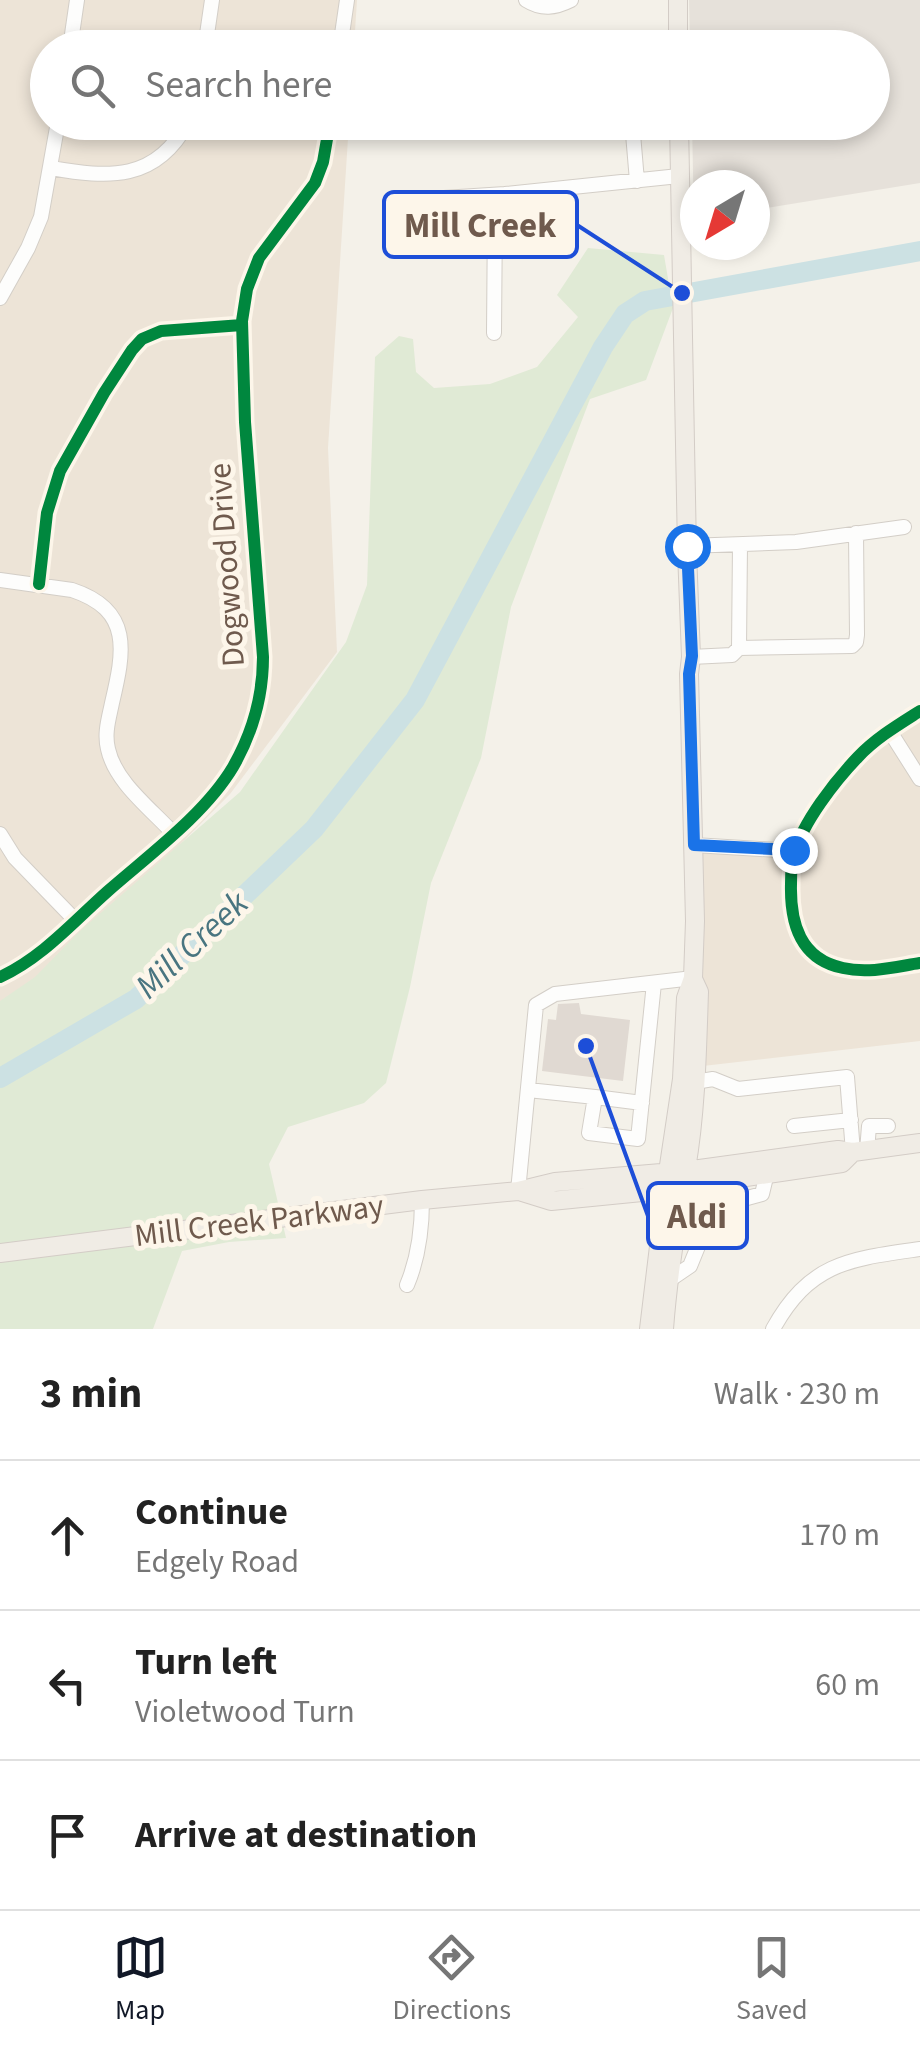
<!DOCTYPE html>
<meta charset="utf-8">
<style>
:root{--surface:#fff;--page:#f6f6f6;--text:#222;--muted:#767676;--line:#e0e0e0;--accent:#111827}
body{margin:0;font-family:"Source Sans 3",sans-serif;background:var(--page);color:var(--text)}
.compass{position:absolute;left:680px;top:170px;width:90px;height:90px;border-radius:50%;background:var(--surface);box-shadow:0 5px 15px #0003;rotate:218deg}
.stop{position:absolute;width:30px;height:30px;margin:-22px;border:8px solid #1a73e8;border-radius:50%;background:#fff}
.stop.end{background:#1a73e8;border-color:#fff;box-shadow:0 2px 10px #0008}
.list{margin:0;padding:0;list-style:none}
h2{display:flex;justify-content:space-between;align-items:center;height:130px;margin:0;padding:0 40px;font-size:42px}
h2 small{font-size:32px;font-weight:400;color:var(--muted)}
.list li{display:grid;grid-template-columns:65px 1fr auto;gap:30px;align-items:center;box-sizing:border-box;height:150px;padding:0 40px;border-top:2px solid var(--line)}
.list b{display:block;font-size:38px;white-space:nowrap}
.list p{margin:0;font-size:32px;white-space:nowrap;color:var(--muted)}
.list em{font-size:32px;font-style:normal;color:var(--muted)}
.icon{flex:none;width:55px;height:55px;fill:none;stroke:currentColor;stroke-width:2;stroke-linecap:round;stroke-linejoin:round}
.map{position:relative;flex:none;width:920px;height:1329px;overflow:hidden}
.search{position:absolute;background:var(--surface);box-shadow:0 5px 15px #0003;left:30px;right:30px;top:30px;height:110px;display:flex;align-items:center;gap:25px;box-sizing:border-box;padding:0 35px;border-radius:55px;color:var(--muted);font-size:38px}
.sheet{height:580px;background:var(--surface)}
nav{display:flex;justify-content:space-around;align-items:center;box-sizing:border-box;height:140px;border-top:2px solid var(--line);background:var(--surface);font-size:28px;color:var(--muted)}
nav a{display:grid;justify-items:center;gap:5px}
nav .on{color:var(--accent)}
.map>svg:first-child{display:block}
.residential{fill:#ede4d7}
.industrial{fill:#e6e1da}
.green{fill:#e0ead5}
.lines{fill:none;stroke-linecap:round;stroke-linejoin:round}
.river{stroke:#cce1e3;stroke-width:20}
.building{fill:#e0d9d2}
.minor-casing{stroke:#d3cec7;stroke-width:16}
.major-casing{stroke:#d3ccc6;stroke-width:20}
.minor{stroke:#fdfdfc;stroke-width:14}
.major{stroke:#f0ece5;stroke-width:18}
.cycleway-casing{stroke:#fdf6ea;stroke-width:19}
.cycleway{stroke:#00873e;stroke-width:12}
.route{stroke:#1a73e8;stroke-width:12}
.labels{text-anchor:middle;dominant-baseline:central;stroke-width:10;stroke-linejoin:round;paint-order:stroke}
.street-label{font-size:32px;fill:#6f5a4d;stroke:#fdf6ea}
.water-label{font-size:35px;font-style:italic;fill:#497580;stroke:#fdf6ea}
.leader{fill:none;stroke:#1d4ed8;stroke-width:4}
.callout-dot{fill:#1d4ed8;stroke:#fdf6ea;stroke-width:4}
.callout{fill:#fdf6ea;stroke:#1d4ed8;stroke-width:4}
.callout-label{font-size:35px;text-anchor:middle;font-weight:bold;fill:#6f5a4d}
</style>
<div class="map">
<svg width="920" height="1329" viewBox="0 0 920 1329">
<rect width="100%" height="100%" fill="#f4f1e9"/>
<path class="residential" d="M0 0H357L354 47 48 48V122L349 123 328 448 337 652 230 794 0 1026Z
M920 711V1041L694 1067 697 838 792 843 832 780 882 727Z"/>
<path class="industrial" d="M689 0H920V183L755 210V185H695L694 221 692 123 872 122V48L690 47Z"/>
<path class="green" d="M588 248 664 255 673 308 646 380 590 399 511 607 481 758 431 883 410 987 386 1083 364 1103 288 1127 269 1164 286 1238 229 1242 182 1251 153 1329H0V1001L35 977 80 931 240 792 346 642 367 585 375 357 399 336 413 339 416 372 434 388 490 384 537 367 578 317 557 295Z"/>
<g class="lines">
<path class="river" d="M0 1078 136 999 314 829 415 700 603 347 625 314 645 301 920 251"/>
</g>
<path class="building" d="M579 1003 581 1014 630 1020 623 1081 542 1071 548 1019 556 1020 558 1004Z"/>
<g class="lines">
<defs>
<path id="minor" d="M526 0C542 10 555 8 571 0
M70 48 77 0
M205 48 212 0
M340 48 347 0
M632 122 637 181
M51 168C108 178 156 182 188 122
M413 200 505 194
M0 298 28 248 41 217 58 122
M494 333 495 210 505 194 679 176
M687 546 796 542 904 527
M0 580 72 590C133 610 124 652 112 703 109 718 104 733 108 749 115 782 151 809 173 833
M39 584 47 513 60 471 104 393 132 350 142 339 161 331 242 325
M739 648 740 545
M691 657 732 655 739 648 852 646 856 642 857 635 856 533
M920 711C898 725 876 738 858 757 835 781 803 822 794 854 791 864 791 874 791 884 790 923 800 959 843 968 868 974 895 967 920 963
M889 730 920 779
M0 834 15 858 76 921
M694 845 794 851
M0 977C42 958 74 921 108 891 149 855 205 814 233 767 253 732 263 696 263 657L245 422 242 321 247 289 259 258 315 183 323 162 330 122
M695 1082 713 1079 738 1089 847 1077 853 1152
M528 1090 595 1097
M642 1103 595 1097 589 1133 638 1139 654 983
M794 1126 851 1120
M867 1151 869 1126H888
M518 1191 536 1005 555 994 693 978
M710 1217 729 1203 762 1194 767 1173
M668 1281 690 1266 710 1217 675 1226
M407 1285C418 1259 422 1229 422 1200
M773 1329C810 1262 850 1259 920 1249"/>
<path id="major" d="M678 0V48
M522 1192 551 1201 652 1191 842 1163 853 1152
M0 1253 422 1200 518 1191 555 1182 685 1171 838 1150 853 1152 920 1143
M649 1329 668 1172 682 1079 686 998 693 978 695 921 689 674 691 657 687 551 679 122
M664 1329C668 1275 677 1222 686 1169 696 1111 697 1051 699 992L693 979"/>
</defs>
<use href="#minor" class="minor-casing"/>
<use href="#major" class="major-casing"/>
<use href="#minor" class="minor"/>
<use href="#major" class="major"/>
<defs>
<path id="cycleway" d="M39 584 47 513 60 471 104 393 132 350 142 339 161 331 242 325
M920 711C898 725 876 738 858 757 835 781 803 822 794 854 791 864 791 874 791 884 790 923 800 959 843 968 868 974 895 967 920 963
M0 977C42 958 74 921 108 891 149 855 205 814 233 767 253 732 263 696 263 657L245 422 242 321 247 289 259 258 315 183 323 162 330 122"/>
</defs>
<use href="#cycleway" class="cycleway-casing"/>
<use href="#cycleway" class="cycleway"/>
</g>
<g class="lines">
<path class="route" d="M687 546 692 656 689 674 694 845 794 850"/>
</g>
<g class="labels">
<g class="street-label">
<text transform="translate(227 565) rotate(-94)">Dogwood Drive</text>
<text transform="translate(259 1221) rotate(-7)">Mill Creek Parkway</text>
</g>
<g class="water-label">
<text transform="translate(192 945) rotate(-43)">Mill Creek</text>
</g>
</g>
<path class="leader" d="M682 293L577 225M586 1046L648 1216"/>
<g class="callout-dot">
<circle cx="682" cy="293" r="10"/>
<circle cx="586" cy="1046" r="10"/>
</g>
<g class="callout">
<rect x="384" y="192" width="193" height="65" rx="10"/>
<rect x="648" y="1183" width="99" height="65" rx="10"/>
</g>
<g class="callout-label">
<text x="480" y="237">Mill Creek</text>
<text x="697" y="1228">Aldi</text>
</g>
</svg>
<svg class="compass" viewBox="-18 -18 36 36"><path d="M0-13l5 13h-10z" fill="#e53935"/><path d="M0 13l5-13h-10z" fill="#767676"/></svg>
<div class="stop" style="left:687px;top:546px"></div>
<div class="stop end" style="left:794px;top:850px"></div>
<div class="search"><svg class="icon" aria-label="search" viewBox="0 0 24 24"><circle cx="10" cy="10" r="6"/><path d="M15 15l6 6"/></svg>Search here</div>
</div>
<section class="sheet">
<h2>3 min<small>Walk · 230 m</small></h2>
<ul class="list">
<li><svg class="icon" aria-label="ahead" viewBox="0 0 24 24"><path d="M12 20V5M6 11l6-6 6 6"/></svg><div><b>Continue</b><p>Edgely Road</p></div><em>170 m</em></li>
<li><svg class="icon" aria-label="left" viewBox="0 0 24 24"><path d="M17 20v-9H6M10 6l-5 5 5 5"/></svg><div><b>Turn left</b><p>Violetwood Turn</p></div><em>60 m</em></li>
<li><svg class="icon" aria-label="arrive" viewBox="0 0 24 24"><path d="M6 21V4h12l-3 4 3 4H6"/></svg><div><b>Arrive at destination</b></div></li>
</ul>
</section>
<nav>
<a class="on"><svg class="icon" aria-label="map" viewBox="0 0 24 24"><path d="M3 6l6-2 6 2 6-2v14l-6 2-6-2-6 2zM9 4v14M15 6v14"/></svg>Map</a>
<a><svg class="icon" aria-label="directions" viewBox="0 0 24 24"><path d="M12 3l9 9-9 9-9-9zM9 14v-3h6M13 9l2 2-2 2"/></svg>Directions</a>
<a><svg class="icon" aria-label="saved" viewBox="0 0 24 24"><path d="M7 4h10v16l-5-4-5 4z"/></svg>Saved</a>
</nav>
